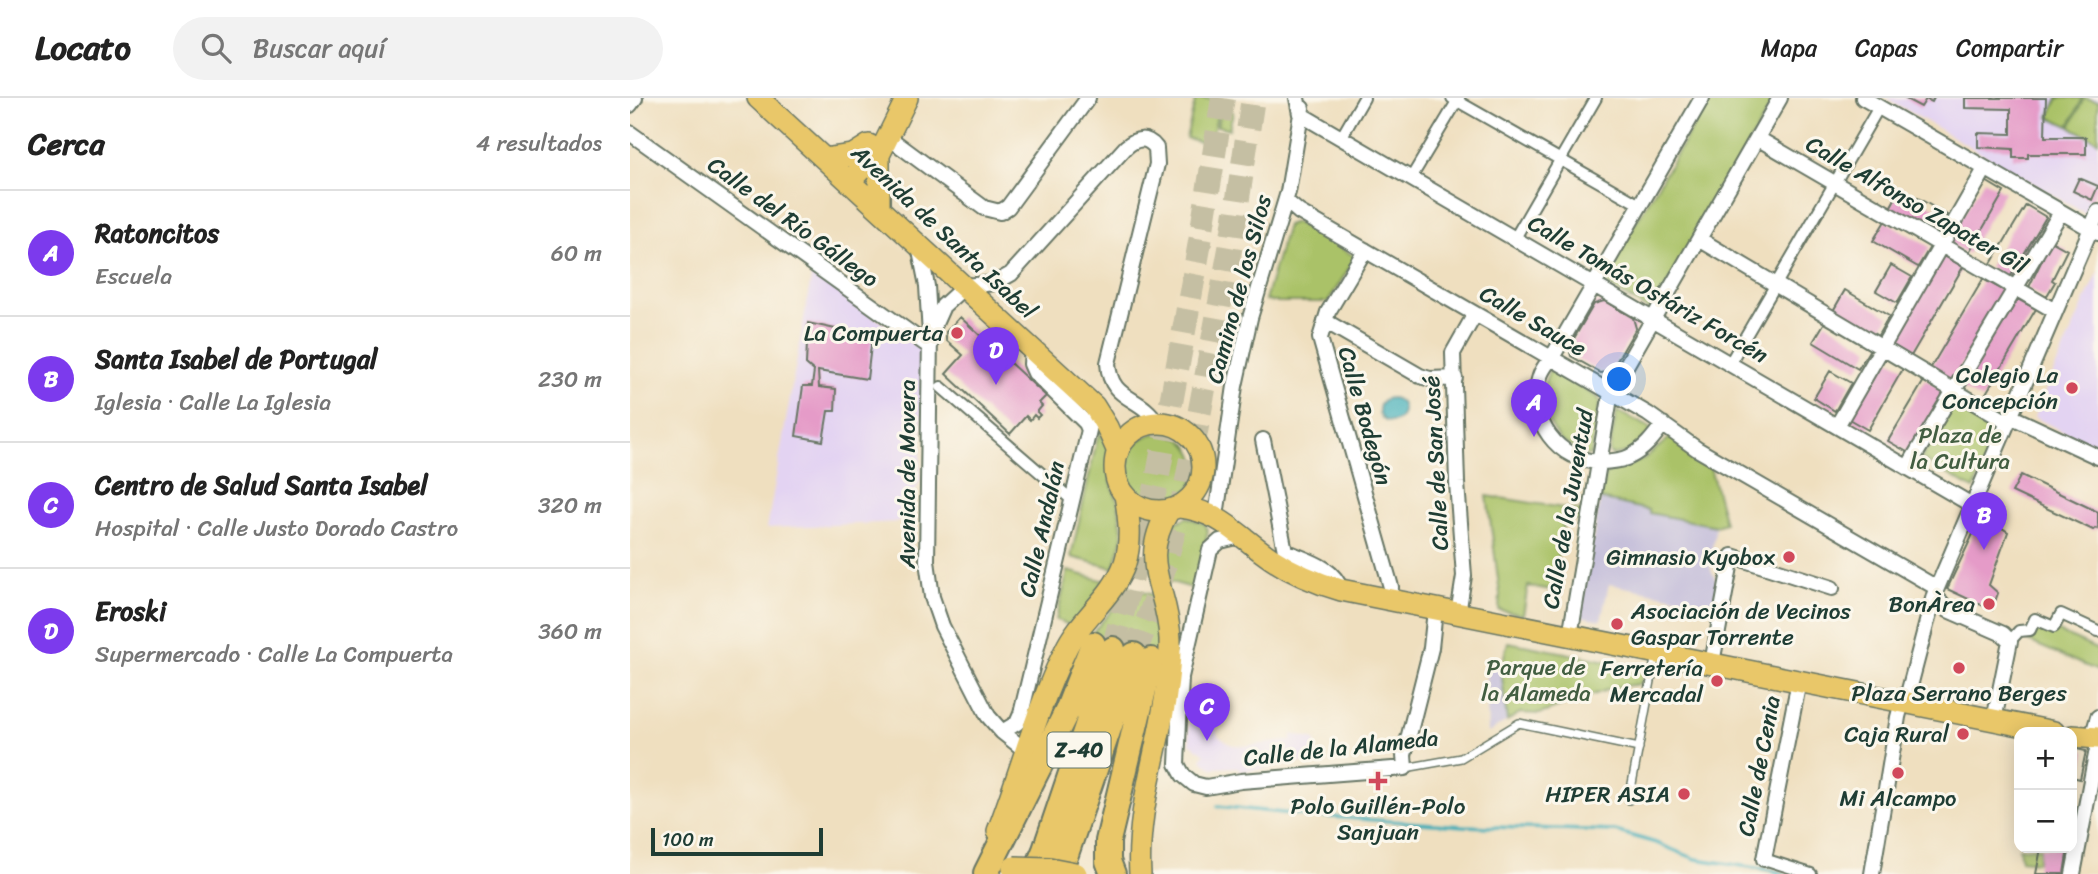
<!DOCTYPE html>
<html lang="es">
<meta charset="utf-8">
<style>
:root{--surface:#fff;--page:#f2f2f2;--text:#222;--muted:#767676;--line:#e0e0e0;--accent:#7c3aed}
body{margin:0;font-family:Sriracha,sans-serif;background:var(--page);color:var(--text)}
.controls{position:absolute;right:21px;bottom:21px;display:grid;overflow:hidden;border-radius:14px;box-shadow:0 4px 18px #0003}
.controls button{width:63px;height:63px;display:grid;place-items:center;padding:0;border:0;border-bottom:2px solid var(--line);background:var(--surface);color:var(--text);font:35px sans-serif}
.scale{position:absolute;left:21px;bottom:18px;width:172px;box-sizing:border-box;padding-left:7px;border:4px solid #1f3d34;border-top:0;font-size:19px;line-height:24px;white-space:nowrap;color:#1f3d34;-webkit-text-stroke:5px #fbf7ec;paint-order:stroke}
.you{position:absolute;left:990px;top:282px;width:24px;height:24px;margin:-18px;border:5px solid #fff;border-radius:50%;background:#1a73e8;box-shadow:0 0 0 10px #1a73e833}
.badge{display:grid;place-items:center;width:46px;height:46px;border-radius:50%;background:var(--accent);color:#fff;font-size:23px;font-weight:700}
.pin{position:absolute;translate:-50% -58px;filter:drop-shadow(0 2px 4px #0008)}
.pin::after{content:'';position:absolute;top:37px;width:24px;height:21px;background:inherit;clip-path:polygon(0 0,100% 0,50% 100%)}
.list{margin:0;padding:0;list-style:none}
h2{display:flex;justify-content:space-between;align-items:center;height:91px;margin:0;padding:0 28px;font-size:30px}
h2 small{font-size:23px;font-weight:400;color:var(--muted)}
.list li{display:grid;grid-template-columns:46px 1fr auto;gap:21px;align-items:center;box-sizing:border-box;height:126px;padding:0 28px;border-top:2px solid var(--line)}
.list b{display:block;font-size:26px;white-space:nowrap}
.list p{margin:0;font-size:23px;white-space:nowrap;color:var(--muted)}
.list em{font-size:23px;font-style:normal;color:var(--muted)}
.icon{flex:none;width:38px;height:38px;fill:none;stroke:currentColor;stroke-width:2;stroke-linecap:round;stroke-linejoin:round}
.map{position:relative;flex:none;width:1468px;height:776px;overflow:hidden}
header{display:flex;align-items:center;gap:42px;box-sizing:border-box;height:98px;padding:0 35px;background:var(--surface);border-bottom:2px solid var(--line)}
header strong{font-size:33px}
nav{display:flex;gap:38px;margin-inline-start:auto;font-size:24px}
.search{width:490px;height:63px;background:var(--page);display:flex;align-items:center;gap:18px;box-sizing:border-box;padding:0 24px;border-radius:38px;color:var(--muted);font-size:26px}
main{display:flex}
aside{flex:1;background:var(--surface)}
.map>svg:first-child{display:block}
.built{fill:#e3d3f2}
.industrial{fill:#c6c0da}
.green{fill:#aac268;stroke:#64804e;stroke-width:2}
.water{fill:#3cadb8;stroke:#2e7576;stroke-width:2}
.lines{fill:none;stroke-linecap:round;stroke-linejoin:round}
.stream{stroke:#3cadb8;stroke-width:3.5}
.building{fill:#e59bc8}
.motorway-tunnel{stroke:#c5bfa3;stroke-width:24;stroke-dasharray:24 12;stroke-linecap:butt}
.service-casing{stroke:#687665;stroke-width:10}
.pedestrian-casing{stroke:#687665;stroke-width:14}
.minor-casing{stroke:#687665;stroke-width:18}
.primary-casing{stroke:#687665;stroke-width:24}
.motorway-casing{stroke:#687665;stroke-width:28}
.service{stroke:#fff;stroke-width:7}
.pedestrian{stroke:#fff;stroke-width:10}
.minor{stroke:#fff;stroke-width:14}
.primary{stroke:#e9c769;stroke-width:21}
.motorway{stroke:#e9c769;stroke-width:24}
.trunk-bridge-casing{stroke:#687665;stroke-width:26;stroke-linecap:butt}
.trunk-bridge{stroke:#e9c769;stroke-width:23}
.poi-dot{fill:#d1495b;stroke:#fbf7ec;stroke-width:2.5}
.labels{text-anchor:middle;dominant-baseline:central;stroke-width:6;stroke-linejoin:round;paint-order:stroke}
.shield{fill:#fbf7ec;stroke:#61756b;stroke-width:2}
.shield-label{font-size:21px;font-weight:bold;fill:#1f3d34}
.street-label{font-size:23px;fill:#1f3d34;stroke:#fbf7ec}
.poi-label{font-size:23px;fill:#1f3d34;stroke:#fbf7ec;text-anchor:end}
.park-label{font-size:23px;fill:#425e41;stroke:#fbf7ec}
</style>
<header>
<strong>Locato</strong>
<div class="search"><svg class="icon" aria-label="search" viewBox="0 0 24 24"><circle cx="10" cy="10" r="6"/><path d="M15 15l6 6"/></svg>Buscar aquí</div>
<nav><a>Mapa</a><a>Capas</a><a>Compartir</a></nav>
</header>
<main>
<aside>
<h2>Cerca<small>4 resultados</small></h2>
<ul class="list">
<li><span class="badge">A</span><div><b>Ratoncitos</b><p>Escuela</p></div><em>60 m</em></li>
<li><span class="badge">B</span><div><b>Santa Isabel de Portugal</b><p>Iglesia · Calle La Iglesia</p></div><em>230 m</em></li>
<li><span class="badge">C</span><div><b>Centro de Salud Santa Isabel</b><p>Hospital · Calle Justo Dorado Castro</p></div><em>320 m</em></li>
<li><span class="badge">D</span><div><b>Eroski</b><p>Supermercado · Calle La Compuerta</p></div><em>360 m</em></li>
</ul>
</aside>
<div class="map">
<svg width="1468" height="776" viewBox="0 0 1468 776">
<rect width="100%" height="100%" fill="#fbf7ec"/>
<filter id="ink" filterUnits="userSpaceOnUse"><feTurbulence type="fractalNoise" baseFrequency=".0143" numOctaves="2"/><feDisplacementMap in="SourceGraphic" scale="14" xChannelSelector="R" yChannelSelector="G"/><feConvolveMatrix kernelMatrix="1 2 1 2 8 2 1 2 1" color-interpolation-filters="sRGB"/></filter>
<filter id="wash" filterUnits="userSpaceOnUse"><feTurbulence type="fractalNoise" baseFrequency=".00686" numOctaves="4" result="noise"/><feDisplacementMap in="SourceGraphic" scale="28" xChannelSelector="R" yChannelSelector="G"/><feGaussianBlur stdDeviation="1.57" result="paint"/><feColorMatrix in="noise" values="0 0 0 0 0 0 0 0 0 0 0 0 0 0 0 0 0 1.4 0 .05"/><feComposite in="paint" operator="in"/></filter>
<g filter="url(#wash)">
<rect width="100%" height="100%" fill="#efdfbf"/>
<path class="built" d="M1256 0H1468V89L1456 116Z
M1468 173V351L1404 319Z
M182 175 294 254 290 383 269 424 137 430Z
M563 613 587 625 586 631 588 638 602 647 617 648 662 642V636L685 642 688 662 610 674 608 669 582 670 571 661 575 656 560 645 559 629Z"/>
<path class="industrial" d="M970 401 1019 412V415L1086 428 1079 467 1089 489 1086 507 979 486 971 522 950 518Z
M856 568 871 569 877 623 858 635Z"/>
<path class="green" d="M566 0 591 2 580 46 556 40Z
M1080 0H1145L1022 214 971 183Z
M1428 0H1453L1439 28 1419 19Z
M1454 0 1468 3V43L1440 29Z
M591 12 603 14 599 31 587 28Z
M665 124 726 159 698 204H642L635 202 657 127Z
M919 273 923 274 967 299 970 303 961 357H956L930 342 914 316 912 293Z
M1327 300 1371 326 1344 391 1291 361Z
M987 313 1019 329 1021 334 998 354 981 357 979 354Z
M469 333 479 351 481 384 488 404 493 439 484 470 441 459Z
M496 370a35 35 0 1 1 70 0a35 35 0 1 1-70 0Z
M1041 339 1079 365 1095 425 1086 428 1019 415V412L970 401 975 376 1012 362Z
M857 398 953 413 951 423 934 421 922 492 898 488 893 517 869 512 870 496Z
M557 419 575 426 578 433 566 491 537 483 533 459 541 427Z
M438 473 479 484 442 528 426 522Z
M497 489 523 497 531 540 529 564 455 543 484 510Z
M1407 524 1468 552V573L1398 543Z
M878 544 1014 570 1011 586 985 589 910 616 890 615 877 623 871 569Z
M1389 750H1411L1408 764 1391 762Z"/>
<path class="water" d="M749 312a12 12 0 1 1 24 0a12 12 0 1 1-24 0Z"/>
<g class="lines">
<path class="stream" d="M588 708 671 717 834 728 985 733 1026 745 1066 761 1140 772 1154 776"/>
</g>
<g id="blocks">
<path class="building" d="M1274 0H1304L1302 4 1296 1 1291 9Z
M1335 0H1416L1415 39H1456V56H1398V60H1383V51L1348 49V35L1381 36V11L1335 10Z
M1449 80 1468 88 1462 102 1443 93Z
M1354 82 1374 94 1338 156 1317 144Z
M1271 90 1317 117 1305 137 1260 110Z
M1396 107 1416 119 1379 181 1359 169Z
M1255 123 1300 149 1288 169 1243 143Z
M1419 142 1437 152 1422 182 1425 184 1415 201 1398 191 1413 160 1409 158Z
M1311 156 1333 169 1281 258 1259 245Z
M1261 167 1282 179 1267 205 1246 193Z
M1353 181 1375 193 1322 283 1300 271Z
M1215 192 1259 218 1247 239 1203 213Z
M1384 199 1406 211 1352 302 1331 290Z
M974 203 1003 220 1006 230 981 273 971 275 941 258 939 249 964 206Z
M330 219 416 298 409 305 412 308 407 314 410 317 407 320 404 317 400 322 396 318 380 336 316 276 333 257 316 242V234Z
M1195 224 1240 251 1228 271 1183 244Z
M178 225 242 239 237 281 188 273 189 289 206 291 205 313H198L193 343 166 338 173 288H182L184 273 176 266Z
M1254 258 1274 269 1238 332 1217 320Z
M1200 273 1221 285 1205 313 1184 300Z
M1295 281 1315 293 1279 355 1258 343Z
M1391 377 1468 414V431L1465 430 1463 432 1382 394Z
M1352 417 1378 434 1359 487 1368 495 1362 512 1317 491Z
M1442 650 1456 653 1450 681 1442 679Z
M1411 750H1438L1434 776H1406Z"/>
</g>
</g>
<g filter="url(#ink)">
<use href="#blocks" fill-opacity="0" stroke="#687665" stroke-width="2"/>
<g class="lines">
<path class="motorway-tunnel" d="M483 551 526 388 570 144 593 0
M504 557 525 503 555 393 602 140 623 0"/>
<defs>
<path id="service" d="M775 670 831 660 889 625 1009 650
M999 702 1026 556"/>
<path id="pedestrian" d="M822 0 1010 107
M711 40 734 0
M781 80 829 0
M885 140 966 0
M1100 265 1249 9
M311 289 442 402
M1380 543 1389 533 1400 532 1405 521 1424 529 1431 516 1468 533
M1134 761 1181 776"/>
<path id="minor" d="M667 0 670 16 1342 407
M1233 0 1468 135
M0 7 5 0
M0 35 300 249
M258 39 354 110 370 114 378 109 458 0
M1127 40 1425 213
M656 103 669 114 1018 316 1067 351 1307 490
M1069 141 1377 324
M289 148 297 188 300 237 297 463 302 499 312 528 358 618 372 634 396 653
M735 152 698 214 690 240 761 489 760 503
M695 223 790 278 800 281 825 280
M300 237 313 208 335 188 365 185 381 176 496 49C506 40 517 38 526 50L527 66 478 265C480 304 511 297 527 325
M1380 318 1468 359
M1033 326C1024 339 1014 352 999 359 991 363 982 363 973 364 928 365 896 321 910 278 913 269 919 263 924 256L1072 0
M1207 328 1355 71
M633 342 655 453 649 465
M1278 369 1431 114
M586 418 605 288 620 220 658 94 672 10
M611 438 590 443 580 452 551 579 547 666 553 677 564 686 576 689 611 683 775 670 774 657 801 550 805 512
M655 453C677 463 703 468 711 492
M1304 497 1318 512 1373 536 1380 543 1364 622
M828 516 834 478 827 385 823 255 845 216
M940 538 981 294 1150 0
M1082 565 1102 458 1202 490
M372 634 387 625 391 616 459 332 456 325 405 275 401 266 402 251
M1462 640 1468 619
M1134 761 1169 583
M1242 776 1268 619 1272 604 1279 592 1304 497 1468 114
M1443 776 1468 646"/>
<path id="primary" d="M128 0 464 308 477 329 488 354
M249 57V110
M195 61 223 57 239 47
M220 83 235 67 249 57 277 0
M485 369a44 44 0 1 1 88 0a44 44 0 1 1-88 0Z
M549 409C591 413 609 439 642 461 663 475 687 485 711 492L1424 634
M1442 638 1468 640
M368 733C391 673 407 610 435 553 450 520 483 500 495 465 502 443 499 419 495 397
M510 776C505 697 542 620 540 541 538 489 507 465 539 412"/>
<path id="motorway" d="M356 775 437 613 463 546
M405 776 415 752 483 551
M427 776 436 756 504 557
M483 776 478 763V743L521 562"/>
</defs>
<use href="#service" class="service-casing"/>
<use href="#pedestrian" class="pedestrian-casing"/>
<use href="#minor" class="minor-casing"/>
<use href="#primary" class="primary-casing"/>
<use href="#motorway" class="motorway-casing"/>
<use href="#service" class="service"/>
<use href="#pedestrian" class="pedestrian"/>
<use href="#minor" class="minor"/>
<use href="#primary" class="primary"/>
<use href="#motorway" class="motorway"/>
<defs>
<path id="trunk-bridge" d="M384 770 419 771 445 776"/>
</defs>
<use href="#trunk-bridge" class="trunk-bridge-casing"/>
<use href="#trunk-bridge" class="trunk-bridge"/>
</g>
</g>
<g class="poi-dot">
<circle cx="327" cy="235" r="7"/>
<circle cx="1442" cy="290" r="7"/>
<circle cx="1159" cy="459" r="7"/>
<circle cx="1359" cy="506" r="7"/>
<circle cx="987" cy="526" r="7"/>
<circle cx="1329" cy="570" r="7"/>
<circle cx="1087" cy="583" r="7"/>
<circle cx="1333" cy="636" r="7"/>
<circle cx="1268" cy="675" r="7"/>
<path d="M744.5 672.5h7v7h7v7h-7v7h-7v-7h-7v-7h7z"/>
<circle cx="1054" cy="696" r="7"/>
</g>
<g class="labels">
<rect class="shield" x="417.5" y="634.5" width="63" height="35" rx="5"/>
<g class="shield-label">
<text x="449" y="652">Z-40</text>
</g>
<g class="street-label">
<text transform="translate(1287 107) rotate(30)">Calle Alfonso Zapater Gil</text>
<text transform="translate(163 124) rotate(36)">Calle del Río Gállego</text>
<text transform="translate(314 134) rotate(43)">Avenida de Santa Isabel</text>
<text transform="translate(609 191) rotate(-75)">Camino de los Silos</text>
<text transform="translate(1018 191) rotate(30)">Calle Tomás Ostáriz Forcén</text>
<text transform="translate(903 223) rotate(30)">Calle Sauce</text>
<text transform="translate(735 318) rotate(74)">Calle Bodegón</text>
<text transform="translate(806 365) rotate(-93)">Calle de San José</text>
<text transform="translate(277 376) rotate(-90)">Avenida de Movera</text>
<text transform="translate(938 411) rotate(-80)">Calle de la Juventud</text>
<text transform="translate(412 431) rotate(-77)">Calle Andalán</text>
<text transform="translate(711 650) rotate(-6)">Calle de la Alameda</text>
<text transform="translate(1129 668) rotate(-79)">Calle de Cenia</text>
</g>
<g class="poi-label">
<text x="313" y="235">La Compuerta</text>
<text x="1428" y="277">Colegio La<tspan x="1428" dy="26">Concepción</tspan></text>
<text x="1145" y="459">Gimnasio Kyobox</text>
<text x="1345" y="506">BonÀrea</text>
<text x="1001" y="513" text-anchor="start">Asociación de Vecinos<tspan x="1001" dy="26">Gaspar Torrente</tspan></text>
<text x="1073" y="570">Ferretería<tspan x="1073" dy="26">Mercadal</tspan></text>
<text x="1329" y="595" text-anchor="middle">Plaza Serrano Berges</text>
<text x="1319" y="636">Caja Rural</text>
<text x="1040" y="696">HIPER ASIA</text>
<text x="1268" y="700" text-anchor="middle">Mi Alcampo</text>
<text x="748" y="708" text-anchor="middle">Polo Guillén-Polo<tspan x="748" dy="26">Sanjuan</tspan></text>
</g>
<g class="park-label">
<text x="1330" y="337">Plaza de<tspan x="1330" dy="26">la Cultura</tspan></text>
<text x="906" y="569">Parque de<tspan x="906" dy="26">la Alameda</tspan></text>
</g>
</g>
</svg>
<div class="controls">
<button>+</button>
<button>−</button>
</div>
<div class="scale">100 m</div>
<div class="you"></div>
<div class="pin badge" style="left:904px;top:339px">A</div>
<div class="pin badge" style="left:1354px;top:452px">B</div>
<div class="pin badge" style="left:577px;top:643px">C</div>
<div class="pin badge" style="left:366px;top:287px">D</div>
</div>
</main>
